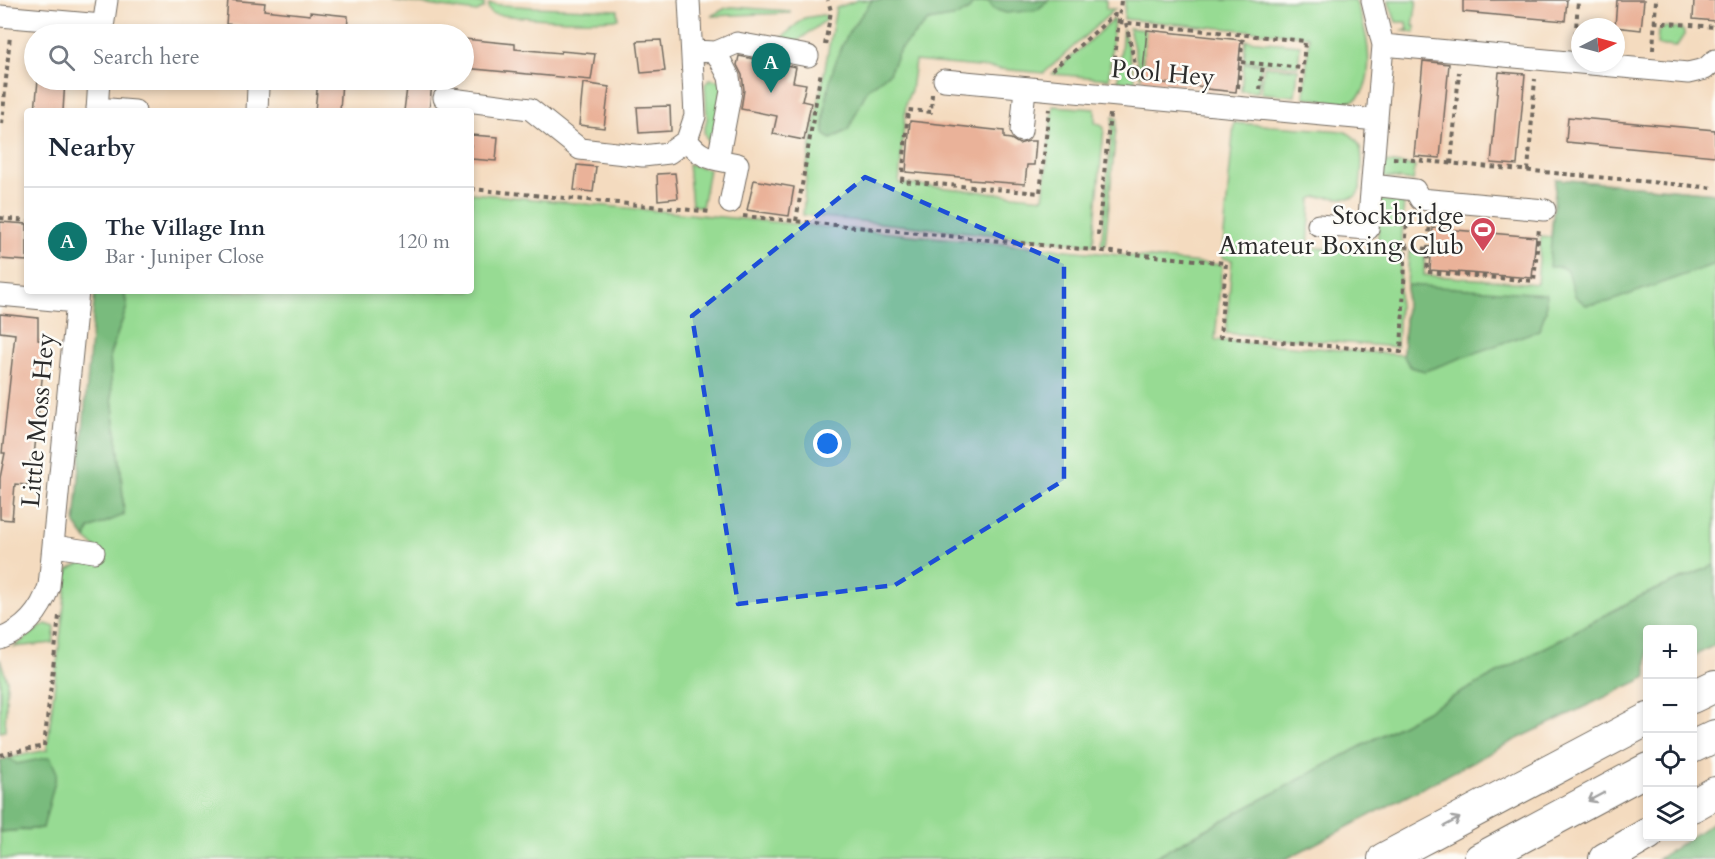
<!DOCTYPE html>
<meta charset="utf-8">
<style>
:root{--surface:#fff;--page:#f2f2f3;--text:#1f2937;--muted:#747a83;--line:#e0e1e3;--accent:#0f766e}
body{margin:0;font-family:Cardo,serif;background:var(--page);color:var(--text)}
.controls{position:absolute;right:18px;bottom:18px;display:grid;overflow:hidden;border-radius:6px;box-shadow:0 3px 9px #0003}
.controls button{width:54px;height:54px;display:grid;place-items:center;padding:0;border:0;border-bottom:2px solid var(--line);background:var(--surface);color:var(--text);font:30px sans-serif}
.compass{position:absolute;left:1571px;top:18px;width:54px;height:54px;border-radius:50%;background:var(--surface);box-shadow:0 3px 9px #0003;rotate:84deg}
.you{position:absolute;left:828px;top:444px;width:21px;height:21px;margin:-15px;border:4px solid #fff;border-radius:50%;background:#1a73e8;box-shadow:0 0 0 9px #1a73e833}
.badge{display:grid;place-items:center;width:39px;height:39px;border-radius:50%;background:var(--accent);color:#fff;font-size:20px;font-weight:700}
.pin{position:absolute;translate:-50% -50px;filter:drop-shadow(0 2px 3px #0008)}
.pin::after{content:'';position:absolute;top:32px;width:21px;height:18px;background:inherit;clip-path:polygon(0 0,100% 0,50% 100%)}
.list{margin:0;padding:0;list-style:none}
h2{display:flex;justify-content:space-between;align-items:center;height:78px;margin:0;padding:0 24px;font-size:26px}
h2 small{font-size:20px;font-weight:400;color:var(--muted)}
.list li{display:grid;grid-template-columns:39px 1fr auto;gap:18px;align-items:center;box-sizing:border-box;height:108px;padding:0 24px;border-top:2px solid var(--line)}
.list b{display:block;font-size:22px;white-space:nowrap}
.list p{margin:0;font-size:20px;white-space:nowrap;color:var(--muted)}
.list em{font-size:20px;font-style:normal;color:var(--muted)}
.icon{flex:none;width:33px;height:33px;fill:none;stroke:currentColor;stroke-width:2;stroke-linecap:round;stroke-linejoin:round}
.map{position:relative;flex:none;width:1715px;height:859px;overflow:hidden}
.search{position:absolute;background:var(--surface);box-shadow:0 3px 9px #0003;left:24px;top:24px;width:450px;height:66px;display:flex;align-items:center;gap:15px;box-sizing:border-box;padding:0 21px;border-radius:33px;color:var(--muted);font-size:22px}
.panel{position:absolute;background:var(--surface);box-shadow:0 3px 9px #0003;left:24px;top:108px;width:450px;height:186px;border-radius:6px}
.map>svg:first-child{display:block}
.green{fill:#97db93;stroke:#61835f;stroke-width:1.5}
.forest{fill:#79bb7d;stroke:#527354;stroke-width:1.5}
.building{fill:#eab299}
.lines{fill:none;stroke-linecap:round;stroke-linejoin:round}
.minor-casing{stroke:#71695f;stroke-width:23}
.highway-casing{stroke:#71695f;stroke-width:34}
.path{stroke:#71695f;stroke-width:4;stroke-dasharray:4.5 4.5;stroke-linecap:butt}
.minor{stroke:#fff;stroke-width:21}
.highway{stroke:#fff;stroke-width:32}
.oneway{stroke:#a0a0a0}
.marked{fill:#1d4ed8;fill-opacity:0.2;stroke:#1d4ed8;stroke-width:4.5;stroke-dasharray:12 8;stroke-linejoin:round}
.labels{text-anchor:middle;dominant-baseline:central;stroke-width:5;stroke-linejoin:round;paint-order:stroke}
.street-label{font-size:26px;fill:#2b2b2b;stroke:#fdfcf7}
.poi-label{font-size:26px;fill:#2b2b2b;stroke:#fdfcf7;text-anchor:end}
</style>
<div class="map">
<svg width="1715" height="859" viewBox="0 0 1715 859">
<rect width="100%" height="100%" fill="#fdfcf7"/>
<filter id="ink" filterUnits="userSpaceOnUse"><feTurbulence type="fractalNoise" baseFrequency=".0167" numOctaves="2"/><feDisplacementMap in="SourceGraphic" scale="12" xChannelSelector="R" yChannelSelector="G"/><feConvolveMatrix kernelMatrix="1 2 1 2 8 2 1 2 1" color-interpolation-filters="sRGB"/></filter>
<filter id="wash" filterUnits="userSpaceOnUse"><feTurbulence type="fractalNoise" baseFrequency=".008" numOctaves="4" result="noise"/><feDisplacementMap in="SourceGraphic" scale="24" xChannelSelector="R" yChannelSelector="G"/><feGaussianBlur stdDeviation="1.35" result="paint"/><feColorMatrix in="noise" values="0 0 0 0 0 0 0 0 0 0 0 0 0 0 0 0 0 1.4 0 .05"/><feComposite in="paint" operator="in"/></filter>
<g filter="url(#wash)">
<rect width="100%" height="100%" fill="#f4dbbf"/>
<path class="green" d="M392 0H446L484 3V8L477 12Z
M858 0H872L865 12 849 32 824 113V133L831 139 848 130 867 90 889 73 900 49 928 21 957 16 972 4 989 1 1037 10 1049 0H1106V9H1115L1044 73 915 61 911 90 906 102 899 183 1043 198 1053 106 1095 109V123L1100 124 1104 128 1093 245 803 215 807 166 836 8Z
M1125 0H1355C1359 10 1363 21 1365 32 1370 50 1374 99 1347 102 1334 103 1318 99 1304 97L1309 38 1307 36 1124 19Z
M1388 0H1417L1413 26H1415V33L1402 30H1408L1407 22H1396Z
M489 4 532 7 618 10V19C576 22 534 19 492 14L488 8Z
M732 7 790 11V13L711 16 726 8Z
M822 15 827 16V19L795 43 779 40 804 18Z
M1114 19 1109 79 1052 74Z
M1665 27 1681 29 1684 32V35L1676 47 1657 45 1658 32Z
M1123 28 1136 83 1118 81Z
M1129 28 1146 30 1141 78Z
M1246 40 1300 45 1298 66 1244 61Z
M1244 63 1261 65 1258 92 1241 91Z
M1264 66 1298 69 1295 96 1261 93Z
M710 79 723 81 714 148 709 144 704 133 707 118 705 84Z
M1113 117 1117 118 1105 246H1101Z
M1234 123 1343 131C1369 140 1361 167 1360 189 1358 192 1358 195 1354 197 1344 201 1325 194 1313 198L1311 200 1308 247 1376 252 1382 195 1404 197 1397 347 1226 333 1232 260 1222 258Z
M1385 162 1415 166 1413 181 1383 177Z
M688 164 709 169 702 207 692 205Z
M1556 179 1715 193V565L1641 596 1151 859H0V832L43 828 31 762 16 764 9 758 47 750 68 570 93 557 95 547 86 539 89 529 124 514 121 470 112 398 110 354 127 307 124 291H471V193L1222 265 1215 340 1403 355 1409 251 1425 252 1424 275 1537 284 1541 236 1551 237Z
M46 624 55 627 53 643 13 647C24 641 36 629 46 624Z
M0 659 7 680 5 731 0 732Z"/>
<path class="forest" d="M872 0H1049L1037 10 1006 13 994 9 988 1 972 4 969 10 957 16 928 21 900 49 889 73 867 90 848 130 831 139 824 134C824 99 831 65 848 34 854 22 865 13 872 0Z
M1556 179 1715 193V264L1608 302 1586 305 1575 296 1568 271 1561 267H1549Z
M1407 285 1546 294V311L1539 330 1425 371 1410 367 1403 355Z
M95 291H124L127 307 110 354 112 398 121 470 124 515 89 529 86 539 75 524Z
M1715 565V645L1693 656 1692 630H1648L1647 677 1511 742 1286 859H1151L1641 596Z
M50 757 57 773 43 828 0 832V760L9 758 17 764Z
M1715 821V859H1658Z"/>
<g id="blocks">
<path class="building" d="M228 0 265 3 264 10 310 15V12L348 16 347 34H267V28L226 24Z
M1463 0H1567L1565 21 1463 12Z
M1617 0H1644L1641 30 1615 27Z
M1694 0H1715V21L1693 19Z
M1147 30 1241 40 1236 92 1207 89V87L1142 81Z
M464 39 515 44V49L561 53V51L595 54 591 80 464 68Z
M661 40 665 71 641 73 637 41Z
M739 56 796 67 793 82 806 84 802 101 811 103 804 140 773 134 777 116 741 109 744 90 742 75 737 65Z
M1423 61 1449 64 1440 158 1414 156Z
M1499 72 1525 74 1517 165 1491 163Z
M38 80H65L63 111H35Z
M318 80H342L340 111H315Z
M408 80H428L427 84H432L429 111H404Z
M583 83 609 87 604 128 579 125Z
M670 106 671 131 639 133 637 107Z
M1568 117 1715 130V156L1566 142Z
M910 121 1004 131V138L1011 139 1019 144 1029 141H1036L1034 165H1027L1025 184 970 180V178L906 172Z
M471 135 498 137 496 161 471 159Z
M577 165 596 167 593 192 574 190Z
M675 173 678 198 658 200 657 174Z
M754 180 794 187 789 216 747 210Z
M0 222 27 224V261L0 259Z
M1433 228 1536 237 1532 278 1430 270Z
M0 314 38 318V340L46 341 34 456H31L28 485 15 484 12 520 0 519V478L5 453H2L15 334 0 332Z"/>
</g>
</g>
<g filter="url(#ink)">
<use href="#blocks" fill-opacity="0" stroke="#71695f" stroke-width="1.5"/>
<g class="lines">
<defs>
<path id="minor" d="M0 16 102 25
M102 34 107 0
M1383 45 1688 73 1705 69 1715 60
M692 51 716 52 729 77 731 91 718 160 738 164 730 203
M716 52 737 43 808 56
M944 80 1377 120
M444 98 530 109 580 149 643 156 669 153 687 140 695 116 689 0
M97 108 135 111
M97 111 99 80
M257 111 258 87
M1021 131 1025 88
M687 140C696 152 704 157 718 160
M1372 185 1415 190 1420 199 1545 210
M1318 225 1368 229 1383 45 1372 0
M0 295 76 302
M54 546 94 552
M0 639C25 630 41 611 49 586L78 291"/>
<path id="highway" d="M1692 697 1715 686
M1692 747 1715 736
M1692 806 1715 793
M1384 859 1648 719
M1480 859 1648 769
M1605 859 1648 834"/>
</defs>
<use href="#minor" class="minor-casing"/>
<use href="#highway" class="highway-casing"/>
<path class="path" d="M1119 22 1305 41 1301 93
M1654 22 1715 27
M1126 23 1138 78
M1575 44 1578 0
M825 45 831 11 828 0
M1653 50 1656 0
M1241 62 1303 68
M1052 70 1114 15H1119
M1113 77 1121 0
M1238 88 1243 35
M1260 90 1263 64
M932 94 931 112 908 110 902 181 1040 193 1049 109
M2 124 10 35
M1393 158 1715 188
M1451 164 1459 72
M1528 171 1535 79
M471 189 712 212
M743 216 1226 263 1220 337 1401 352 1407 215
M0 218 27 221
M1430 219 1427 272 1534 281 1539 228
M796 221 821 71
M1098 235 1110 114
M1405 247 1428 249
M0 755 44 746 59 616"/>
<use href="#minor" class="minor"/>
<use href="#highway" class="highway"/>
</g>
<defs><path id="oneway-shaft" d="M-6 0H5M1.5-3L5.5 0L1.5 3" fill="none" stroke-width="1.6" stroke-linecap="round" stroke-linejoin="round" transform="scale(1.5)"/></defs>
<g class="oneway">
<use href="#oneway-shaft" transform="translate(1596 797) rotate(152)"/>
<use href="#oneway-shaft" transform="translate(1452 822) rotate(-28)"/>
</g>
</g>
<path class="marked" d="M865 177 1064 264V480L895 585 738 604 692 316Z"/>
<defs>
<symbol id="stadium-pin" viewBox="-11 -11 22 30"><path d="M0 17L-7.5 6A9.5 9.5 0 1 1 7.5 6Z" fill="#d1495b" stroke="#fdfcf7"/><path d="M0-5a6.5 5 0 1 0 0 10a6.5 5 0 1 0 0-10ZM-3.5-1.8h7v3.6h-7Z" fill="#fff"/></symbol>
</defs>
<g fill-rule="evenodd">
<use href="#stadium-pin" x="1468" y="215" width="30" height="40"/>
</g>
<g class="labels">
<g class="street-label">
<text transform="translate(1163 73) rotate(5)">Pool Hey</text>
<text transform="translate(38 420) rotate(-85)">Little Moss Hey</text>
</g>
<g class="poi-label">
<text x="1464" y="215">Stockbridge<tspan x="1464" dy="30">Amateur Boxing Club</tspan></text>
</g>
</g>
</svg>
<div class="controls">
<button>+</button>
<button>−</button>
<button><svg class="icon" aria-label="locate" viewBox="0 0 24 24"><circle cx="12" cy="12" r="6"/><path d="M12 2v4M12 18v4M2 12h4M18 12h4"/></svg></button>
<button><svg class="icon" aria-label="layers" viewBox="0 0 24 24"><path d="M12 4l9 5-9 5-9-5zM3 14l9 5 9-5"/></svg></button>
</div>
<svg class="compass" viewBox="-18 -18 36 36"><path d="M0-13l5 13h-10z" fill="#e53935"/><path d="M0 13l5-13h-10z" fill="#747a83"/></svg>
<div class="you"></div>
<div class="pin badge" style="left:771px;top:93px">A</div>
<div class="search"><svg class="icon" aria-label="search" viewBox="0 0 24 24"><circle cx="10" cy="10" r="6"/><path d="M15 15l6 6"/></svg>Search here</div>
<section class="panel">
<h2>Nearby<small></small></h2>
<ul class="list">
<li><span class="badge">A</span><div><b>The Village Inn</b><p>Bar · Juniper Close</p></div><em>120 m</em></li>
</ul>
</section>
</div>
